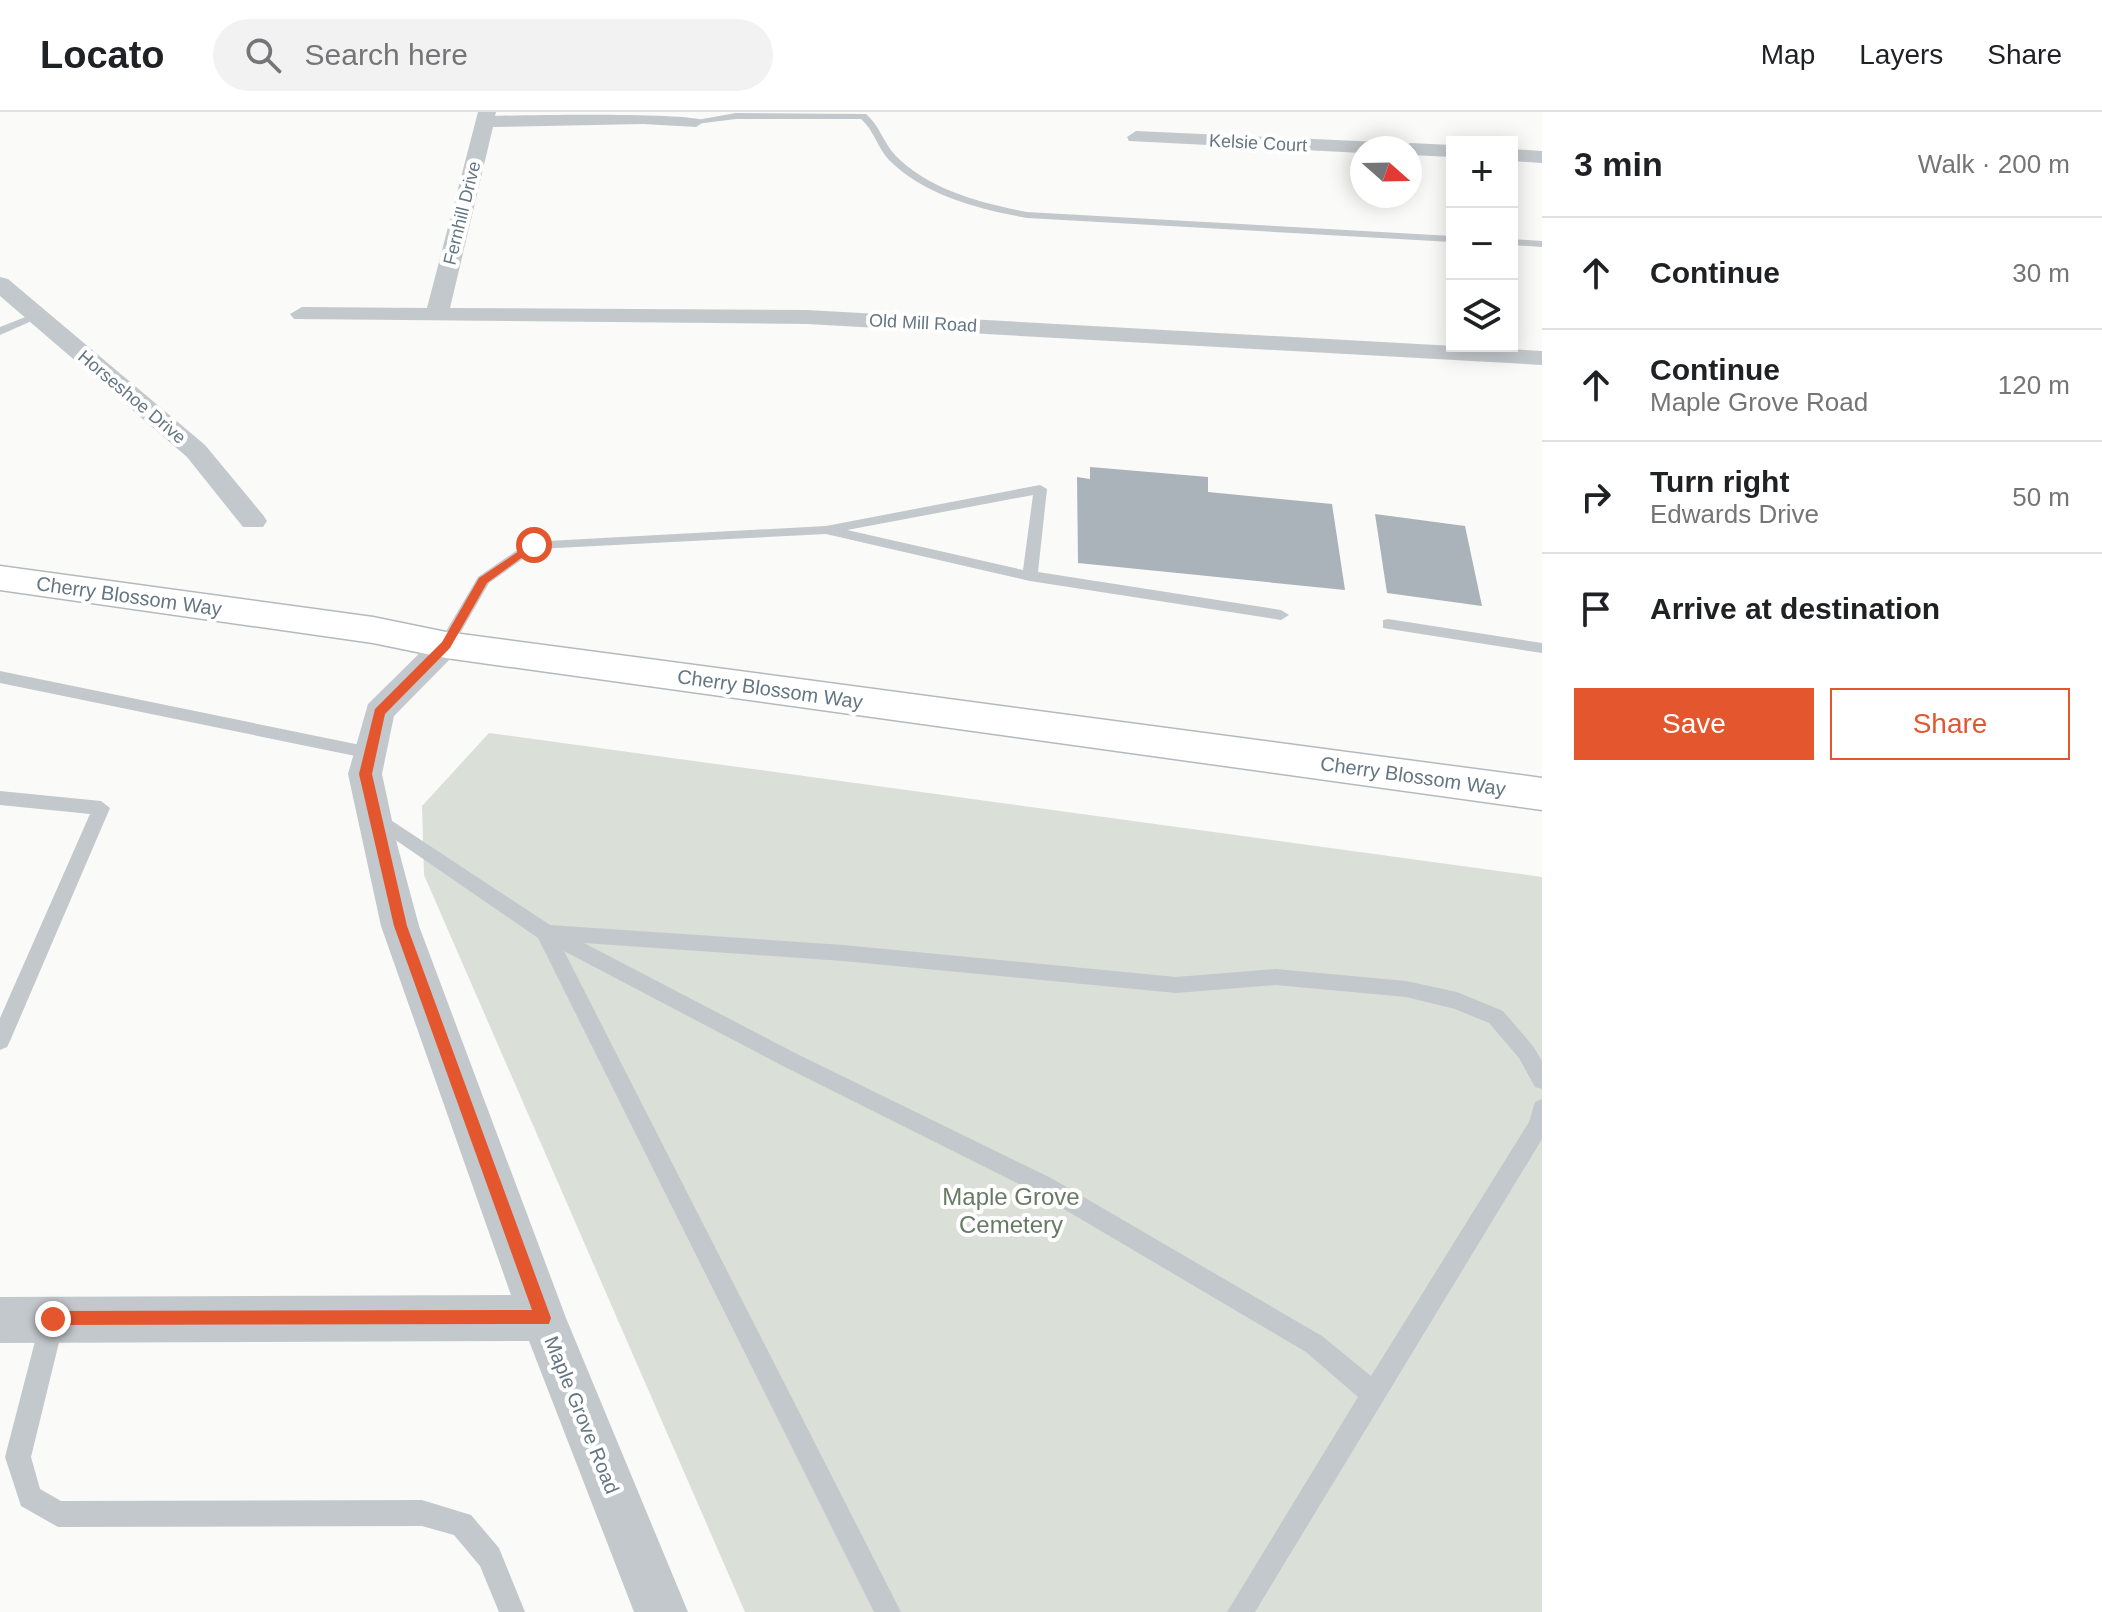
<!DOCTYPE html>
<meta charset="utf-8">
<style>
:root{--surface:#fff;--page:#f2f2f2;--text:#202124;--muted:#757577;--line:#e0e0e0;--accent:#e4572e}
body{margin:0;font-family:Arial,sans-serif;background:var(--page);color:var(--text)}
.controls{position:absolute;right:24px;top:24px;display:grid;overflow:hidden;border-radius:0px;box-shadow:0 4px 20px #0003}
.controls button{width:72px;height:72px;display:grid;place-items:center;padding:0;border:0;border-bottom:2px solid var(--line);background:var(--surface);color:var(--text);font:40px sans-serif}
.compass{position:absolute;left:1350px;top:24px;width:72px;height:72px;border-radius:50%;background:var(--surface);box-shadow:0 4px 20px #0003;rotate:110deg}
.stop{position:absolute;width:24px;height:24px;margin:-18px;border:6px solid #e4572e;border-radius:50%;background:#fff}
.stop.end{background:#e4572e;border-color:#fff;box-shadow:0 2px 8px #0008}
.list{margin:0;padding:0;list-style:none}
h2{display:flex;justify-content:space-between;align-items:center;height:104px;margin:0;padding:0 32px;font-size:34px}
h2 small{font-size:26px;font-weight:400;color:var(--muted)}
.list li{display:grid;grid-template-columns:52px 1fr auto;gap:24px;align-items:center;box-sizing:border-box;height:112px;padding:0 32px;border-top:2px solid var(--line)}
.list b{display:block;font-size:30px;white-space:nowrap}
.list p{margin:0;font-size:26px;white-space:nowrap;color:var(--muted)}
.list em{font-size:26px;font-style:normal;color:var(--muted)}
.actions{display:flex;gap:16px;padding:24px 32px}
.actions a{flex:1;padding:18px 0;border:2px solid var(--accent);border-radius:0px;text-align:center;font-size:28px;color:var(--accent)}
.actions .main{background:var(--accent);color:#fff}
.icon{flex:none;width:44px;height:44px;fill:none;stroke:currentColor;stroke-width:2;stroke-linecap:round;stroke-linejoin:round}
.map{position:relative;flex:none;width:1542px;height:1500px;overflow:hidden}
header{display:flex;align-items:center;gap:48px;box-sizing:border-box;height:112px;padding:0 40px;background:var(--surface);border-bottom:2px solid var(--line)}
header strong{font-size:38px}
nav{display:flex;gap:44px;margin-inline-start:auto;font-size:28px}
.search{width:560px;height:72px;background:var(--page);display:flex;align-items:center;gap:20px;box-sizing:border-box;padding:0 28px;border-radius:44px;color:var(--muted);font-size:30px}
main{display:flex}
aside{flex:1;background:var(--surface)}
.map>svg:first-child{display:block}
.green{fill:#dadfd7}
.building{fill:#aab3b9}
.lines{fill:none;stroke-linecap:round;stroke-linejoin:round}
.highway-casing{stroke:#b4b9bd;stroke-width:3}
.lane{fill:#c3c8cc;fill-rule:evenodd}
.street{fill:#c3c8cc;fill-rule:evenodd}
.highway{fill:#fff;fill-rule:evenodd}
.route{fill:#e4572e}
.labels{text-anchor:middle;dominant-baseline:central;stroke-width:8;stroke-linejoin:round;paint-order:stroke}
.far-street-label{font-size:18px;fill:#657683;stroke:#fff}
.street-label{font-size:20px;fill:#657683;stroke:#fff}
.near-park-label{font-size:24px;fill:#687a64;stroke:#fff}
</style>
<header>
<strong>Locato</strong>
<div class="search"><svg class="icon" aria-label="search" viewBox="0 0 24 24"><circle cx="10" cy="10" r="6"/><path d="M15 15l6 6"/></svg>Search here</div>
<nav><a>Map</a><a>Layers</a><a>Share</a></nav>
</header>
<main>
<div class="map">
<svg width="1542" height="1500" viewBox="0 0 1542 1500">
<rect width="100%" height="100%" fill="#fafaf8"/>
<path class="green" d="M489 621 1542 765V1500H745L424 763 422 694Z"/>
<path class="building" d="M1090 355 1208 365V380L1332 392 1345 478 1078 451 1077 365 1090 367Z
M1375 402 1465 414 1482 494 1387 481Z"/>
<g class="lines">
<defs>
<path id="highway" d="M0 454 373 505 446 520 1542 666V698L446 546 373 531 0 478Z"/>
</defs>
<use href="#highway" class="highway-casing"/>
<path class="lane" d="M736 1 866 2C880 14 883 30 895 43 929 78 981 91 1027 100L1452 124V130L1027 106C979 97 925 84 889 48 877 35 874 18 861 7H736L696 12 691 9Z
M1512 127 1542 129V135L1512 133Z
M33 202 43 204 0 223V215Z
M1040 373 1047 377 1038 460 1281 498 1289 503 1281 508 1030 469 826 422 537 437 489 471 451 537H441L438 533 478 465 529 430 826 414ZM1033 383 1023 458 847 418Z
M1388 507 1542 531V541L1383 516V508Z
M0 559 370 635 378 641 370 647 0 571Z
M0 679 101 689 110 696 10 929 7 935 0 938V906L90 702 0 693Z
M374 697 550 813 843 833 1176 865 1276 857 1406 869 1457 880 1503 899 1533 934 1542 949V977L1535 975 1519 946 1489 911 1455 897 1406 885 1276 873 1176 881 843 849 584 831 795 941 1051 1066 1322 1224 1371 1264 1529 1010 1535 990 1542 987V1027L1255 1500H1227L1358 1285 1306 1240 1035 1080 781 953 564 839 901 1500H874L538 826 368 709 365 704Z
M52 1198 60 1202 64 1210 31 1345 40 1377 61 1389 422 1388 471 1403 499 1436 525 1500H499L480 1454 454 1423 422 1414 58 1415 21 1394 5 1345 40 1210 44 1202Z"/>
<path class="street" d="M478 0H496L495 4C527 3 690 0 705 9L696 15 643 12 493 15 450 196 807 198 1542 239V253L807 212 294 207 290 202 302 195 427 196Z
M1136 19 1379 30 1389 36H1362V41L1129 29 1127 25Z
M1410 31 1452 33V45L1410 43V36H1401Z
M1512 37 1542 39V51L1512 49Z
M0 165 8 167 205 333 263 403 267 409 263 415H243L187 345 0 184Z
M446 522 457 526 461 533 457 540 394 604 382 662 397 732 419 814 566 1206 688 1500H634L529 1229 0 1231V1185L511 1183 381 814 348 662 368 592 435 526Z"/>
<use href="#highway" class="highway"/>
</g>
<path class="route" d="M531 431 539 433 487 471 450 536 385 602 372 662 407 814 551 1206 549 1212 47 1213 44 1207 53 1199 532 1198 394 814 359 662 375 597 442 530 479 466Z"/>
<g class="labels">
<g class="far-street-label">
<text transform="translate(1258 31) rotate(3)">Kelsie Court</text>
<text transform="translate(462 101) rotate(-76)">Fernhill Drive</text>
<text transform="translate(923 211) rotate(3)">Old Mill Road</text>
<text transform="translate(132 285) rotate(40)">Horseshoe Drive</text>
</g>
<g class="street-label">
<text transform="translate(129 484) rotate(8)">Cherry Blossom Way</text>
<text transform="translate(770 577) rotate(8)">Cherry Blossom Way</text>
<text transform="translate(1413 664) rotate(8)">Cherry Blossom Way</text>
<text transform="translate(582 1303) rotate(68)">Maple Grove Road</text>
</g>
<g class="near-park-label">
<text x="1011" y="1084">Maple Grove<tspan x="1011" dy="28">Cemetery</tspan></text>
</g>
</g>
</svg>
<div class="controls">
<button>+</button>
<button>−</button>
<button><svg class="icon" aria-label="layers" viewBox="0 0 24 24"><path d="M12 4l9 5-9 5-9-5zM3 14l9 5 9-5"/></svg></button>
</div>
<svg class="compass" viewBox="-18 -18 36 36"><path d="M0-13l5 13h-10z" fill="#e53935"/><path d="M0 13l5-13h-10z" fill="#757577"/></svg>
<div class="stop" style="left:534px;top:433px"></div>
<div class="stop end" style="left:53px;top:1207px"></div>
</div>
<aside>
<h2>3 min<small>Walk · 200 m</small></h2>
<ul class="list">
<li><svg class="icon" aria-label="ahead" viewBox="0 0 24 24"><path d="M12 20V5M6 11l6-6 6 6"/></svg><div><b>Continue</b></div><em>30 m</em></li>
<li><svg class="icon" aria-label="ahead" viewBox="0 0 24 24"><path d="M12 20V5M6 11l6-6 6 6"/></svg><div><b>Continue</b><p>Maple Grove Road</p></div><em>120 m</em></li>
<li><svg class="icon" aria-label="right" viewBox="0 0 24 24"><path d="M7 20v-9h11M14 6l5 5-5 5"/></svg><div><b>Turn right</b><p>Edwards Drive</p></div><em>50 m</em></li>
<li><svg class="icon" aria-label="arrive" viewBox="0 0 24 24"><path d="M6 21V4h12l-3 4 3 4H6"/></svg><div><b>Arrive at destination</b></div></li>
</ul>
<div class="actions"><a class="main">Save</a><a>Share</a></div>
</aside>
</main>
